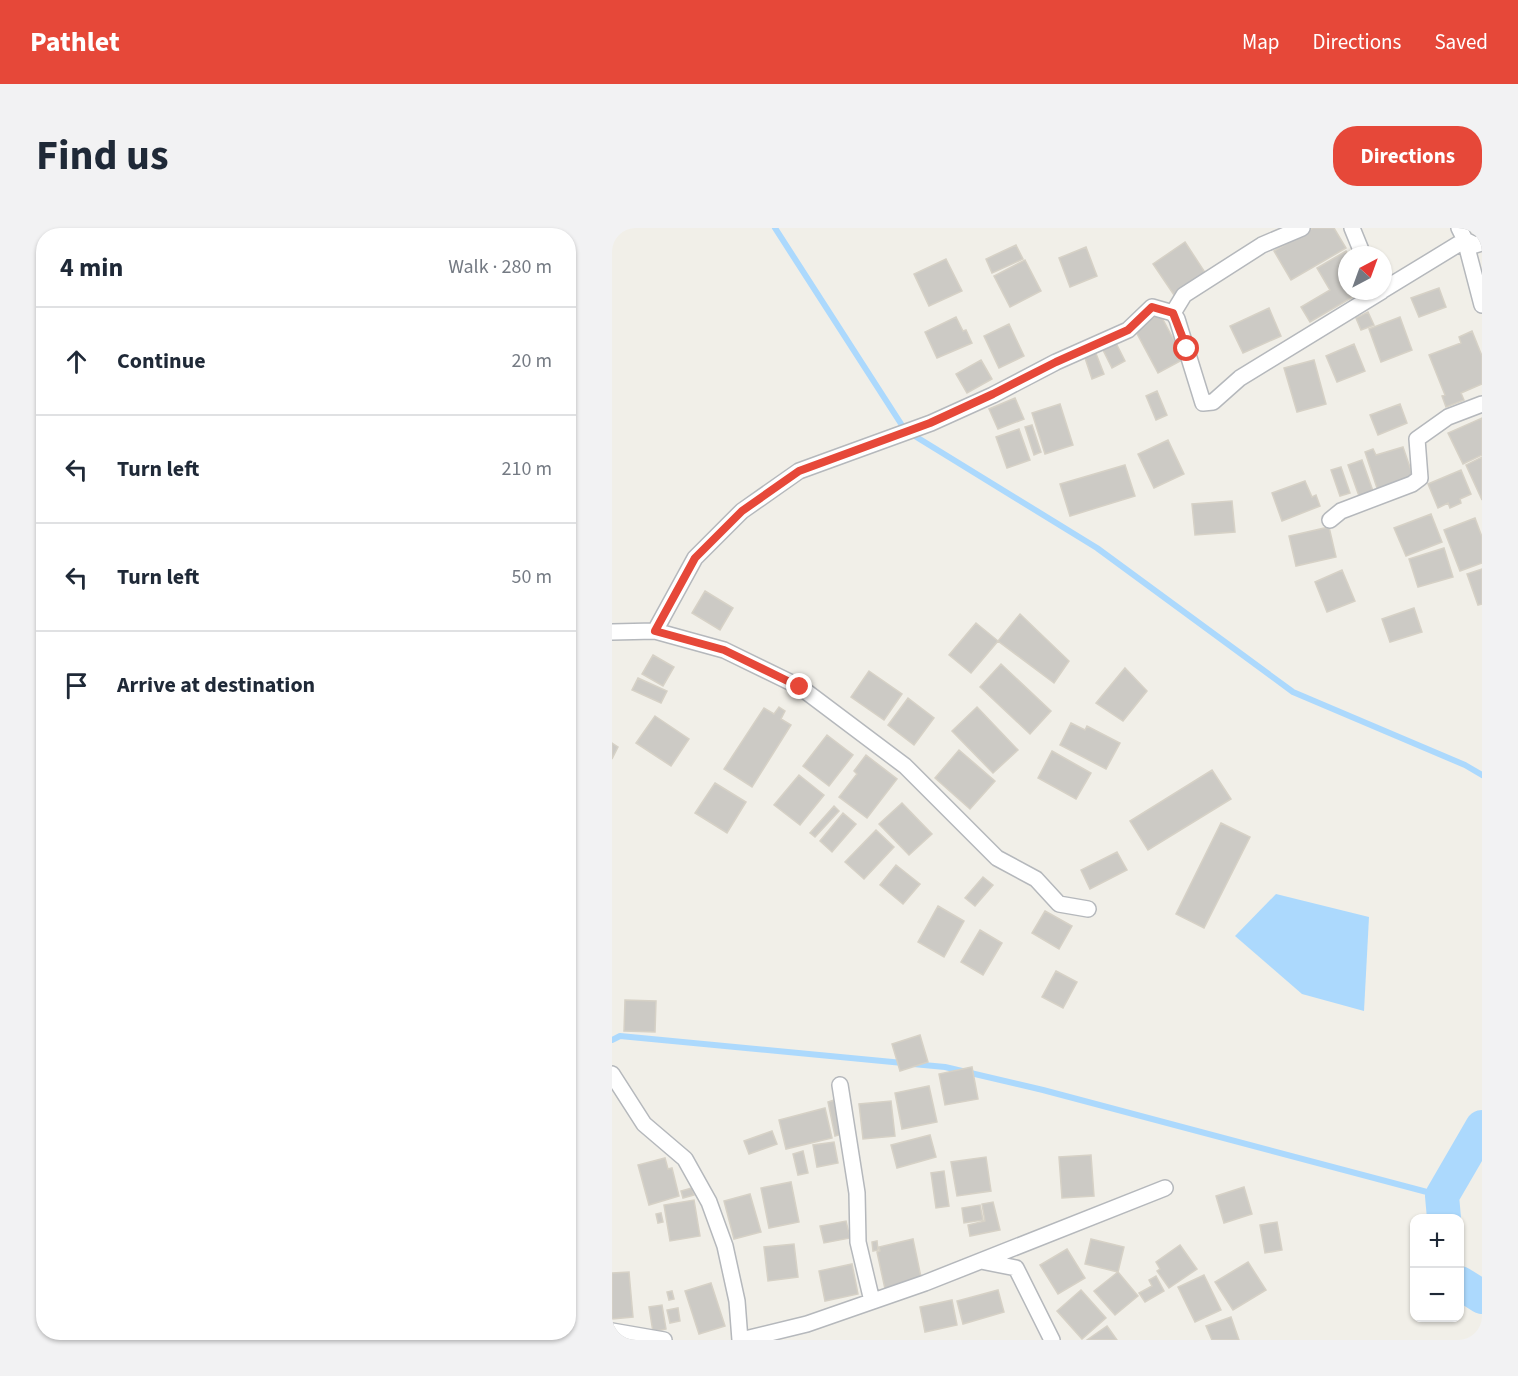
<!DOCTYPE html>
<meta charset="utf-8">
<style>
:root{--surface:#fff;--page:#f2f2f3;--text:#1f2937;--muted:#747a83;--line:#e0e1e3;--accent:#e64839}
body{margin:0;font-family:"Source Sans 3",sans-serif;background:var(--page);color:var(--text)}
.controls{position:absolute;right:18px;bottom:18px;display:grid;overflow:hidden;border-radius:12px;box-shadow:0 2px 4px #0004}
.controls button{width:54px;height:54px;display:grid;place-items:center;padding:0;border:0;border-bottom:2px solid var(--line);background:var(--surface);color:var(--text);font:30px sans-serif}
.compass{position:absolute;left:726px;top:18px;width:54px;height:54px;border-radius:50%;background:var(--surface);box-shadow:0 2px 4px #0004;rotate:41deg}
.stop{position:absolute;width:18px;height:18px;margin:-14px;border:4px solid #e64839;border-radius:50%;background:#fff}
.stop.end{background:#e64839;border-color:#fff;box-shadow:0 2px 6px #0008}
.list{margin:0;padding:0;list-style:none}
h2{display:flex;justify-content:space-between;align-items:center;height:78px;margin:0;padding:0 24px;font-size:26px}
h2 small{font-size:20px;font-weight:400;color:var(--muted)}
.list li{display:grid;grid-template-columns:39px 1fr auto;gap:18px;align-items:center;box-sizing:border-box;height:108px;padding:0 24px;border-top:2px solid var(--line)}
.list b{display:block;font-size:22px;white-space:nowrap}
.list em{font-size:20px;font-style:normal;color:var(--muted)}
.icon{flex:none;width:33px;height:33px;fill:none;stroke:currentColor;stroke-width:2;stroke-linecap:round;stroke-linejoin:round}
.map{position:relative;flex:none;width:870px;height:1112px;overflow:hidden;border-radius:24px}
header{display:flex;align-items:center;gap:36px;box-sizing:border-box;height:84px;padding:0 30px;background:var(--accent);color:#fff}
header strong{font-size:28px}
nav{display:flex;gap:33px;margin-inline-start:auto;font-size:21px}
.intro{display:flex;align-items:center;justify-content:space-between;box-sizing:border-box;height:144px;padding:0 36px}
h1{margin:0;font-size:42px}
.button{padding:15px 27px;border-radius:24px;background:var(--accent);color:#fff;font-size:21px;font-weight:700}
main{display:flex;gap:36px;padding:0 36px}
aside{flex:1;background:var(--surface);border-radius:24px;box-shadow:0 2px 4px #0004}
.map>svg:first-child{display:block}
.water{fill:#acd9fd}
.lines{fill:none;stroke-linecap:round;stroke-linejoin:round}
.stream{stroke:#acd9fd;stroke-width:6}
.river{stroke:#acd9fd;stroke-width:34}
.building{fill:#cccac5;stroke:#d6d1c6;stroke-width:1.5}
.minor-casing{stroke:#b5b8bc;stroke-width:18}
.minor{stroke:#fff;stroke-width:15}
.route{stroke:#e64839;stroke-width:8}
</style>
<header>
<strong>Pathlet</strong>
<nav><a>Map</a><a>Directions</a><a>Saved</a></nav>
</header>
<div class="intro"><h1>Find us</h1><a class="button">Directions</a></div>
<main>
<aside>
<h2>4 min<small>Walk · 280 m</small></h2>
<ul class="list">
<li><svg class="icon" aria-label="ahead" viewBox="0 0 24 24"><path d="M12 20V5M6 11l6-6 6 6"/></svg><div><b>Continue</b></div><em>20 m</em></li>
<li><svg class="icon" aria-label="left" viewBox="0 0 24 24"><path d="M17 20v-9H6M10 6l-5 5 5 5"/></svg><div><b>Turn left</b></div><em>210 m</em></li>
<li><svg class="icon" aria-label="left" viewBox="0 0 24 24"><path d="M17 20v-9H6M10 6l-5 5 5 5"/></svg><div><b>Turn left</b></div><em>50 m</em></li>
<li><svg class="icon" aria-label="arrive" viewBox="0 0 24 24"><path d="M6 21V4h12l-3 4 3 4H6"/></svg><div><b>Arrive at destination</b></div></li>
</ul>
</aside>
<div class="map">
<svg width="870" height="1112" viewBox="0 0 870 1112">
<rect width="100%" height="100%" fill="#f1efe8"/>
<path class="water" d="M664 666 757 689 752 783 690 766 623 708Z"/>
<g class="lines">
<path class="stream" d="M163 0 293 202 485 320 681 464 853 537 870 547
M0 812 8 808 291 835
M301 836 333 839 431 862 830 968"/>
<path class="river" d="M832 990 830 968 870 899
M848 1055 870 1069"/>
</g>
<path class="building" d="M701 0H722L734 20 679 52 662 23Z
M573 14 594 46 562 67 541 36Z
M404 17 411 31 380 45 374 31Z
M474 19 485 48 458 59 447 30Z
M734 23 737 27H735V63H751L698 94 689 79 718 62 705 40Z
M334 31 350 63 317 78 302 46Z
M413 32 429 63 398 79 382 48Z
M827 60 834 79 807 89 799 70Z
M657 80 669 108 631 125 618 98Z
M756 84 762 97 749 102 744 90Z
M548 86 572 131 546 145 522 100Z
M344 89 351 103 354 102 360 115 325 130 313 104Z
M788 89 800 122 769 134 757 101Z
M397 96 412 128 387 140 372 108Z
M860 103 870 128V156L849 165 852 172 834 179 830 168 833 167 817 127 849 115 847 109Z
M504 115 513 133 500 140 491 122Z
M742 116 753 143 725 154 714 128Z
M483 123 492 146 480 151 472 127Z
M369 132 380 151 355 165 344 146Z
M702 132 714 176 685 184 672 140Z
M545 163 555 187 544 192 534 168Z
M403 170 412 191 386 201 377 181Z
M448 176 461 217 433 226 420 185Z
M788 176 795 195 766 207 758 187Z
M870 190V227L851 236 836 205Z
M420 197 429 224 422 227 413 199Z
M407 201 418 232 395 240 384 209Z
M556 212 572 246 542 260 526 226Z
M791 219 802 251 766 263 753 224 761 221 764 227Z
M870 229V272L854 237Z
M750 232 761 263 747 268 736 237Z
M513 237 523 268 458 288 448 256Z
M729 239 738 265 728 268 719 242Z
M849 242 859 266 848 271 849 275 838 280 836 275 826 280 816 256Z
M693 253 700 269 704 267 708 278 670 293 660 265Z
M620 273 623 304 583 307 580 276Z
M819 286 830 314 794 328 782 300Z
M863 290 870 309V335L848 343 832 302Z
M717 299 724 329 684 338 677 308Z
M832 320 841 349 806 359 797 331Z
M870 341V376L866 377 855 346Z
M730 342 743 373 715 384 703 354Z
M93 363 121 380 108 402 80 385Z
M802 380 810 404 778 414 770 391Z
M408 386 457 433 442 455 386 413Z
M364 395 386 413 359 445 337 427Z
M41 427 62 439 51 458 30 446Z
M389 436 439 483 418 506 368 459Z
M513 440 535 463 511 493 484 475Z
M257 443 290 466 272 492 239 469Z
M26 450 55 463 49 475 20 462Z
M296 470 322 490 302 517 276 497Z
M167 479 173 483 169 491 179 497 140 559 112 541 152 480 162 486Z
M365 479 406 522 381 545 340 503Z
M43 488 77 511 59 538 24 515Z
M459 495 473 502 475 498 508 515 494 541 448 517Z
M215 507 241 527 217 558 191 538Z
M0 515 6 519 0 531Z
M347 522 383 553 358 581 323 550Z
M440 523 479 545 464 571 426 550Z
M254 527 285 551 255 590 227 569 245 546 242 543Z
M600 542 619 571 536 622 518 593Z
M187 547 212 567 188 597 162 577Z
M103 555 134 574 115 605 83 585Z
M290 575 320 606 297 627 267 596Z
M222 578 227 583 203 609 198 605Z
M231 585 244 596 220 624 208 613Z
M609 595 638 609 592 700 564 686Z
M264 602 282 619 252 651 233 634Z
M505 624 515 642 478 661 469 642Z
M284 637 308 656 291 676 268 657Z
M371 649 381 657 363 678 353 670Z
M326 678 352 693 332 729 306 714Z
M433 683 460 698 447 721 420 705Z
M368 702 390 715 371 747 349 734Z
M444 743 465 754 451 780 430 769Z
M13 772 44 773 43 804 12 803Z
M308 807 316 834 288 843 280 816Z
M360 839 366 871 333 877 327 846Z
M317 858 325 894 290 901 283 865Z
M222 872 230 906 223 908 216 874Z
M279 873 283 908 251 911 247 876Z
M213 880 220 910 174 921 167 892Z
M160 903 165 916 137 926 132 913Z
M318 907 324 929 285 940 279 917Z
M222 914 226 935 205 939 201 917Z
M191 923 196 945 186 947 181 926Z
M479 927 482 968 450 970 447 929Z
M374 929 379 963 345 968 339 934Z
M53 930 56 941 60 940 67 968 37 977 26 937Z
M332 943 337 978 324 980 319 945Z
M179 954 187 994 157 1000 149 960Z
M632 959 640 986 612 995 604 968Z
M80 960 82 967 71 970 69 963Z
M138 966 149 1004 122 1011 112 973Z
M82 972 88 1008 58 1013 52 977Z
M381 974 388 1002 358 1008 356 997 373 993 370 976Z
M368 977 371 992 352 995 350 980Z
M49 985 51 994 46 995 44 986Z
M234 993 238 1010 212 1015 208 998Z
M665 994 670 1022 653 1025 648 997Z
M301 1011 310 1054 273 1061 265 1024 268 1023 267 1019Z
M479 1011 512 1019 506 1044 473 1036Z
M265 1013 266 1022 261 1023 260 1014Z
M182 1016 186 1049 156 1053 152 1019Z
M568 1017 585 1041 557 1060 545 1043 548 1041 544 1034Z
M455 1021 473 1050 446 1066 428 1037Z
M636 1034 654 1062 621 1082 603 1054Z
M240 1036 246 1066 213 1073 207 1043Z
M17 1044 21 1089 0 1091V1045Z
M506 1044 526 1068 503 1087 482 1063Z
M592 1047 609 1082 583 1094 566 1059Z
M544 1048 552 1063 533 1074 527 1065 540 1058 537 1052Z
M99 1055 113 1098 87 1106 73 1063Z
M386 1062 392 1084 351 1096 345 1073Z
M469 1062 494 1090 470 1111 445 1083Z
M60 1063 62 1071 57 1072 55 1064Z
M340 1072 345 1097 313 1104 308 1079Z
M50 1077 54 1101 41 1104 37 1079Z
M66 1080 68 1093 58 1095 55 1082Z
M619 1089 627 1112H600L594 1098Z
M495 1098 505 1112H475Z"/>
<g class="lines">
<defs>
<path id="minor" d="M740 0 751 27
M847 0 853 12 870 77
M853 12 863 17 870 15
M771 62 853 12
M561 85 572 67 650 17 690 0
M718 292 729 283 800 256 808 250 805 211 836 189 870 176
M43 403 83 330 130 283 187 243 319 195 381 167 444 134 516 102 540 79 561 85 565 91 591 175 601 174 628 150 770 63
M0 404 43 403 112 422 188 459 293 538 385 630 424 651 447 676 476 681
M0 846 32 896 73 931 97 974 113 1018 125 1073 128 1112
M228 857 245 965 246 1014 260 1073
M369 1033 404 1040 440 1112
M0 1103 52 1112
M129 1112 195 1096 313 1055 553 960"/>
</defs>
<use href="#minor" class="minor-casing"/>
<use href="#minor" class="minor"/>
</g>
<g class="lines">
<path class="route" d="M188 459 112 422 43 403 83 330 130 283 187 243 318 195 381 166 444 134 516 102 540 79 561 85 575 121"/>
</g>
</svg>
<div class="controls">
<button>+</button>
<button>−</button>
</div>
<svg class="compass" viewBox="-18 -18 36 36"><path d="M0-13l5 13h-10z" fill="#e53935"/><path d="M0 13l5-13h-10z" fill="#747a83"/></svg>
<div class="stop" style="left:575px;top:121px"></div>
<div class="stop end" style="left:188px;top:459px"></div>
</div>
</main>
